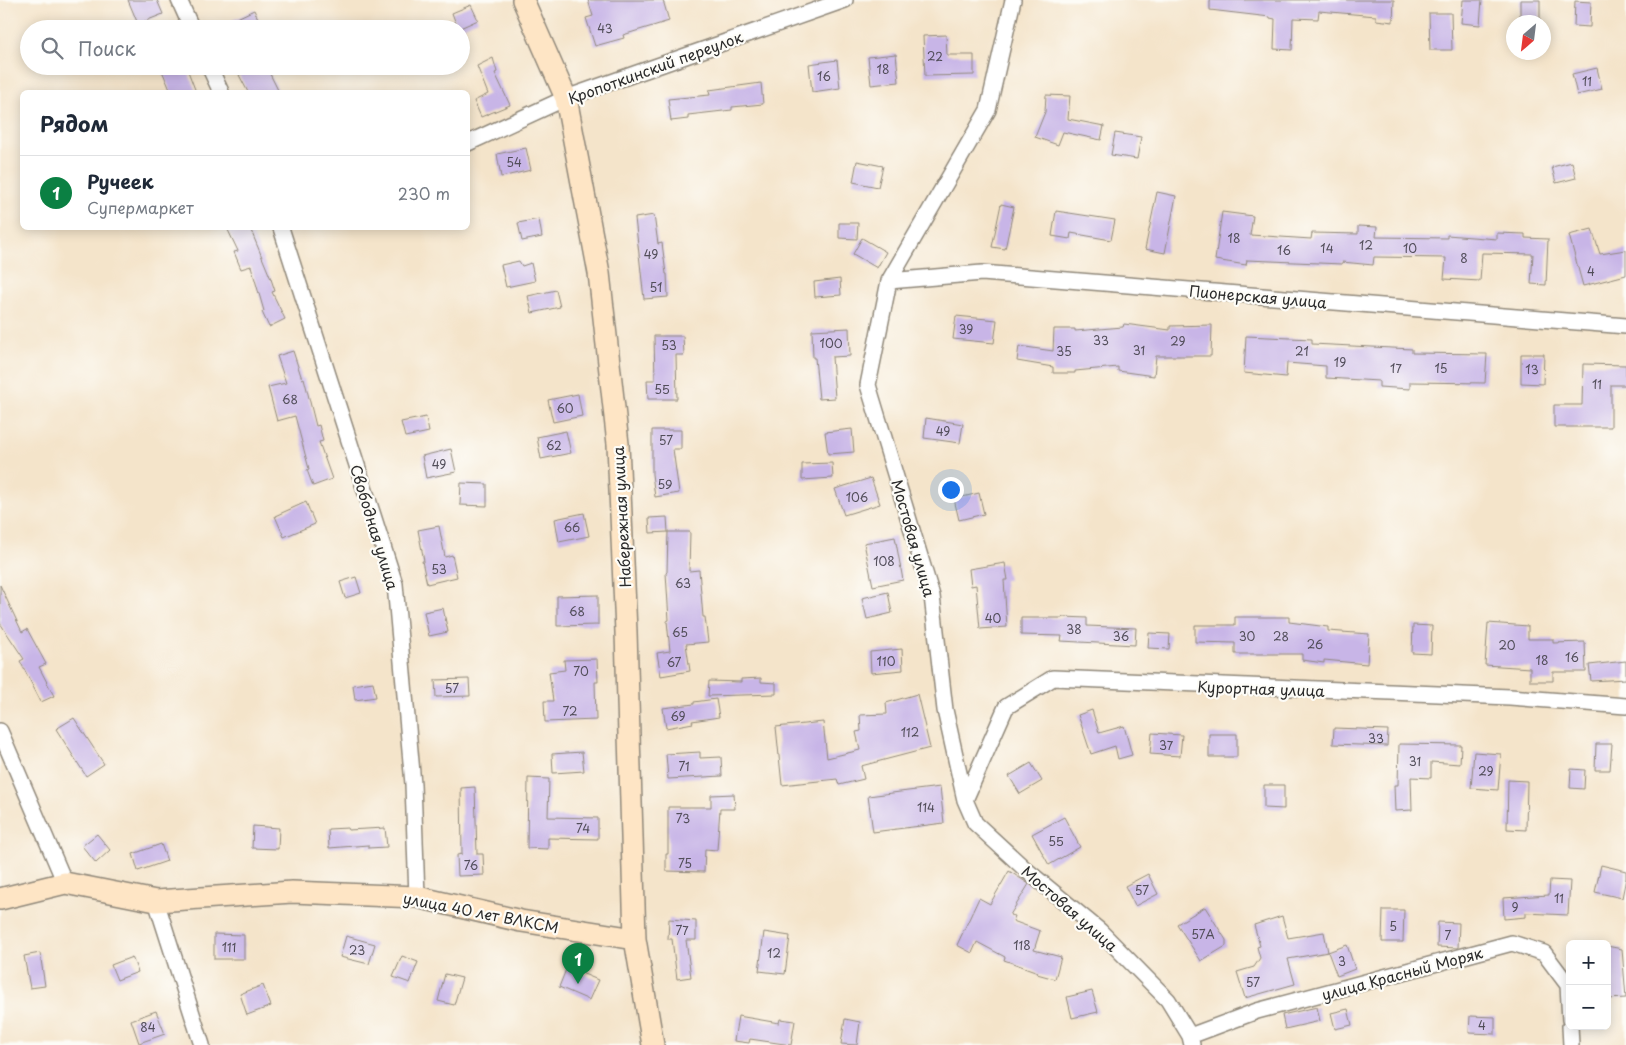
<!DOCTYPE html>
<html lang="ru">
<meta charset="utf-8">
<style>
:root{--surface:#fff;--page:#f6f6f7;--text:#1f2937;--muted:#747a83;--line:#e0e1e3;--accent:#0b8043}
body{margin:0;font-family:"Playpen Sans",sans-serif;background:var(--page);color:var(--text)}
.controls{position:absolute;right:15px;bottom:15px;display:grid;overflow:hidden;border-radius:8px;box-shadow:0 2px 12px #0003}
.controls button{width:45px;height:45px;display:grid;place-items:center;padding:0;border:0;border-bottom:1px solid var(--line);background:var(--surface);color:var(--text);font:25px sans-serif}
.compass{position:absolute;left:1506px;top:15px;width:45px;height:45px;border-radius:50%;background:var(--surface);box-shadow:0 2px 12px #0003;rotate:208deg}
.you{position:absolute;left:950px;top:489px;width:18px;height:18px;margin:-12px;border:4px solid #fff;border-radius:50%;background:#1a73e8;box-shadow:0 0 0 8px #1a73e833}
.badge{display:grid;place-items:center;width:32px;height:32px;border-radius:50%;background:var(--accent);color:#fff;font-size:16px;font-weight:700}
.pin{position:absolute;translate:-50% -41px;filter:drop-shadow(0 1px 2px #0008)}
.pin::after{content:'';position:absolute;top:26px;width:18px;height:15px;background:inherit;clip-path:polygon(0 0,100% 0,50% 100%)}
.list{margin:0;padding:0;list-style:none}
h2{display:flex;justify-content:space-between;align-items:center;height:65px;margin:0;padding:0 20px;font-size:21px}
h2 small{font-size:16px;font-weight:400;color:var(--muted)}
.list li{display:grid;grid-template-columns:32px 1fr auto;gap:15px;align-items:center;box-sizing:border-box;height:75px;padding:0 20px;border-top:1px solid var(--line)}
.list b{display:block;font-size:19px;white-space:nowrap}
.list p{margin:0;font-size:16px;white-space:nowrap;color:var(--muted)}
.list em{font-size:16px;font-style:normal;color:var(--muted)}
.icon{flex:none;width:28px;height:28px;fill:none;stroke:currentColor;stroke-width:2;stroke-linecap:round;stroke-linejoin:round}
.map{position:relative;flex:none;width:1626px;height:1045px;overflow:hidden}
.search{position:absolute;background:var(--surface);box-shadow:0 2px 12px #0003;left:20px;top:20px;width:450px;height:55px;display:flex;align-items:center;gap:12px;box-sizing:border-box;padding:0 18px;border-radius:28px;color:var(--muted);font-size:19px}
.panel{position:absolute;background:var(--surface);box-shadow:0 2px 12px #0003;left:20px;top:90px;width:450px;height:140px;border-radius:8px}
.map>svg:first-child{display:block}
.building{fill:#c8b5e7}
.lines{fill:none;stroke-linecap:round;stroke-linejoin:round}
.street-casing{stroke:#90887a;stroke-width:18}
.secondary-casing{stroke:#90887a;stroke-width:24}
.street{stroke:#fff;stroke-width:15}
.secondary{stroke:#fee5c5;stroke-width:21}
.labels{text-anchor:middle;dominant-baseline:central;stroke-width:4.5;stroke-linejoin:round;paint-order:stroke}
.number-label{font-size:12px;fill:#524e5a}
.street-label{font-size:15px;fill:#2b2b2b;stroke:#fdfcf7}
</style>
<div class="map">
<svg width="1626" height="1045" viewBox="0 0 1626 1045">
<rect width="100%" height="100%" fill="#fdfcf7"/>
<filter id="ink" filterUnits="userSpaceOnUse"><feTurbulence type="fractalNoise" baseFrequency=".02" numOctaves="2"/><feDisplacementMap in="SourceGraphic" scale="10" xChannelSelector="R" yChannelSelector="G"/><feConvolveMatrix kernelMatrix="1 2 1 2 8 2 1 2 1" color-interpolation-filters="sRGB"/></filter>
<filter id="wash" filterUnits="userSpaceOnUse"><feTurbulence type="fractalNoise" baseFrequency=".0096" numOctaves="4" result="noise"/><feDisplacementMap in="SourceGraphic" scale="20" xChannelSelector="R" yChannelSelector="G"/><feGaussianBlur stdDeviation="1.12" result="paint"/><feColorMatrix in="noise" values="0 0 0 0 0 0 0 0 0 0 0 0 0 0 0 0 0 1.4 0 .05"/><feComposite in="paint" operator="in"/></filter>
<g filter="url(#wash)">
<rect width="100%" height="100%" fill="#f4e4ca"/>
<g id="blocks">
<path class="building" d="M128 0H157L163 14 138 24Z
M588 0H663L669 21 623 35 624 38 595 46 586 18 593 16Z
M1210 0H1394L1393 22 1376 20V16L1319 11 1318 19 1293 18 1292 50 1274 49 1275 19 1270 18V17L1210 10Z
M1463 0H1482L1480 25 1461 23Z
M1520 0H1540V22H1520Z
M1575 1 1591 2 1590 27 1574 26Z
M471 5 478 20 458 29 452 13Z
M254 10 263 29H214Z
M1429 13H1451L1452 50H1430Z
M946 35 947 55H974V75L925 76 923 36Z
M896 54 899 82 871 85 868 57Z
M493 58 497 72 495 73 510 105 481 117 474 101 488 94 477 66Z
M837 60 840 88 812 92 809 64Z
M160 66H186L196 92H171Z
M256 66H266L279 92H248L239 75Z
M1597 68 1602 89 1577 95 1572 74Z
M761 83 763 104 732 107V110L688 115V119L671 121 668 99 710 95 709 90Z
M1046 95 1070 96 1068 119 1104 126 1101 140 1063 132 1058 145 1035 137 1045 112Z
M1115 133 1141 137 1137 159 1111 155Z
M526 148 531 170 501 177 497 154Z
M857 161 883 166 878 187 853 182Z
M1572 162 1576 178 1556 183 1552 167Z
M1157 192 1176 196 1165 253 1145 249Z
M1001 204 1014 207 1005 249 992 247Z
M1056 211 1115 220 1111 240 1071 233 1070 239 1052 236Z
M1222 212 1253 216 1250 235 1311 239 1312 233 1358 234V226L1377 227 1376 237 1447 238V235L1497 239V233L1525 234V238L1548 239 1546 285 1531 284 1533 254 1482 253 1480 281 1444 279 1446 258 1374 257 1373 265 1342 262V264L1247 260 1246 265 1215 260Z
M654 215 658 244 662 243 666 274H667L668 297 644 299 635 218Z
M539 219 542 237 522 241 518 223Z
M839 223H858L857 239 839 238Z
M227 228H250L271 279 275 291 272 292 285 319 269 327 262 312 264 311 251 266 241 269 234 252 238 251Z
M1592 229 1600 254 1626 250V275L1583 286 1569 235Z
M862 238 886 252 877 268 853 254Z
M519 261 522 266 531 263 535 281 506 287 501 265Z
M840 279 841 295 815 297 814 282Z
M556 290 560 307 532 313 528 296Z
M956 316 997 320 994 343 953 339Z
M1124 324 1170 330V326L1212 325 1211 356H1156L1154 376 1118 371V367L1075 371V373H1053V367L1017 361 1019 346 1053 351 1054 329H1075V331L1123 327Z
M849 328 850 356 832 357 835 398 819 399 815 358H813L812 330Z
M654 336H683L684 355H676L677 399H648L647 380H655Z
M1246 336 1312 339V344L1412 349V353L1487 354 1485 383 1410 382V389L1379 387V381L1326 378V366L1287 363 1286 377 1244 373Z
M293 351 302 379 304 378 316 426 319 425 323 441 319 442 332 479 313 486 307 470 309 469 295 416 277 421 268 387 286 383 277 356Z
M1521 354H1544L1543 384 1521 383Z
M1583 364 1626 365V385H1611V427H1554V405H1582Z
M578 394 582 416 553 422 548 400Z
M426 417 429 432 405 437 401 422Z
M926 418 963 424 960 443 924 438Z
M852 429 854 452 828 454 825 432Z
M652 430H681V449H673L679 493 655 497 652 474Z
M566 431 571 453 541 459 537 437Z
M451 449 456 472 426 478 422 456Z
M832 463 833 478 802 480V464Z
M871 478 880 504 844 515 835 489Z
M461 483 487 484V506L460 505Z
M979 493 984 514 959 520 954 499Z
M306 502 315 524 284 537 275 516Z
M584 513 589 536 559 542 555 519Z
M667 517 668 532 650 533 649 518Z
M439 526 445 557 452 555 457 577 427 584 422 561H424L418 530Z
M668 532H690L689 571 699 570 703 617H705L708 642 686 644 690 671 661 676 657 653 670 651 667 621 669 620 666 573 667 572Z
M895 537 903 580 873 586 864 543Z
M1005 563 1008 580H1004L1007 627 980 629 976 585 971 586 969 569Z
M356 577 361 593 345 598 340 582Z
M0 585 22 632 27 629 46 664 39 667 54 696 41 702 20 661 24 659 0 623Z
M888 592 892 613 867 619 862 598Z
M598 595V625L557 626V596Z
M443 608 448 632 429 636 424 612Z
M1063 617 1087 618V626L1136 628 1135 645 1061 641 1062 636 1021 635V618H1062Z
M1235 617H1289V622L1328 627V631L1369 634 1367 664 1324 660V663L1302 660V654H1235V643L1195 642V625H1235Z
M1488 623 1528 626V639H1553V643L1585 642 1586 672H1553V681H1530V668L1485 665Z
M1413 625 1432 626 1431 654 1412 653Z
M1149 633 1170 634 1169 649 1148 648Z
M902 649 903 670 871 673 870 652Z
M597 659 598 682H595L596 720 545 722 544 701H553L549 672 565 670 564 660Z
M1626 661V679L1591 681 1589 665Z
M761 678V682L776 683V694L708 696 709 681 741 682V679Z
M469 679 470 696 436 697 435 680Z
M373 682 376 697 355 700 353 685Z
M917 694 930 748 861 766 864 779 839 785 837 779 782 785 776 727 823 722 827 758 860 750 856 732 861 731 860 715 887 714 886 703Z
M716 699 719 717 692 721 693 723 666 728 663 708 694 704V702Z
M1092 710 1099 733 1124 726 1132 755 1118 759 1115 746 1091 754 1078 715Z
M74 718 104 764 86 776 56 729Z
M1334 728 1388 730 1387 746 1333 744Z
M1152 733 1182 735 1180 756 1150 754Z
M1209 734H1237V757H1209Z
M1399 744 1461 745 1460 764 1431 762V778L1411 777 1412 810 1395 811 1394 785H1398Z
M1596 744H1612L1610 770H1595Z
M582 752 584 771 553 773 552 754Z
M700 752V758L721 757 722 776 668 779 666 754Z
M1474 752 1501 754 1498 790 1471 788Z
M1031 763 1042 781 1020 794 1009 776Z
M1571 769 1585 770 1584 789 1570 788Z
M528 778 549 779 548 817 598 818V839L548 838V849L527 848Z
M1508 780 1527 781 1526 830 1507 829Z
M1264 785H1284V809L1264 808Z
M475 787 477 854H483L484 875 458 876 457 855 462 854 461 788Z
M940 787 944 823 873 832 868 796Z
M734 794 735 809H720L717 850 705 849 704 872 666 871V854H668V807H711V795Z
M1064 817 1080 847 1049 865 1032 834Z
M253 826 279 828 278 849 252 848Z
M348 828V830L385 828 387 847 368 848V845L329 848 328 829Z
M97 834 110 850 96 863 82 846Z
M161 844 167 861 138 871 133 854Z
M1601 865 1626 871V878L1622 898 1595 892Z
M1009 871 1029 884 1010 915 1015 916 1013 921 1040 931 1034 950 1061 957 1055 979 1037 974 1038 972 1004 960 1005 957 977 942 972 953 957 945 979 898 990 904Z
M1148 874 1158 894 1135 906 1125 886Z
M1550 880 1570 881 1568 915 1526 913V917L1504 919 1503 898 1549 895Z
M1205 907 1226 940V946L1201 961 1177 924Z
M1383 910H1404L1403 942H1382Z
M1282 916 1288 938 1324 932 1328 952 1288 959 1295 984 1245 998 1237 972 1254 967 1260 958 1257 947 1260 946 1254 925Z
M669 919 696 921V940H686L691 977 677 979 672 939H668Z
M1438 922 1459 923 1458 948 1437 947Z
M764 932 790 936 785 974 759 971Z
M214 934 244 935V959H214Z
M346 936 375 944 369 964 340 957Z
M1347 945 1355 969 1337 976 1328 952Z
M1607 946 1622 949 1626 998 1607 999Z
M40 953 45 986 30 988 24 956Z
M402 956 418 962 410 983 393 977Z
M132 957 138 972 117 980 111 965Z
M567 967 598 980 589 1000 559 987Z
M445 974 462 978 454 1005 438 1001Z
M263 985 271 1006 247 1015 240 994Z
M1092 991 1098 1012 1072 1018 1067 997Z
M1317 1007 1320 1021 1285 1029 1282 1015Z
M1348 1009 1352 1025 1335 1029 1331 1013Z
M156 1011 165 1034 139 1043 131 1020Z
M738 1016 779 1023 780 1019 795 1021 791 1045 750 1039 749 1043 734 1041Z
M1470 1016 1495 1017V1034L1469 1033Z
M845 1019 860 1022 857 1045 841 1044Z"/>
</g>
</g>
<g filter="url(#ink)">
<use href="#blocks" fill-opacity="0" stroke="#90887a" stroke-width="1"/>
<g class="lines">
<defs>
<path id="street" d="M179 0 192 29
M1013 0 988 110 889 281 868 385 932 596 945 710 965 800 975 823 1025 869 1100 931 1168 1000 1190 1036 1192 1045
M209 66 221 92
M468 143 566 98 845 0
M281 228 395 584 413 784 417 897
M889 281 982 273 1626 326
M0 731 65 883
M965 800 1006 707 1053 678 1510 697 1626 706
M156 901 202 1045
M1570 1026 1571 1045
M1190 1036 1257 1011 1512 943 1544 953 1568 985 1570 1020"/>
<path id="secondary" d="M523 0 566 98 599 273 618 444 626 632 635 939 653 1045
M0 899 65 883 156 901 292 892 417 897 521 921 635 939"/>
</defs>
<use href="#street" class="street-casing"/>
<use href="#secondary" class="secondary-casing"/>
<use href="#street" class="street"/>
<use href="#secondary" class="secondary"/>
</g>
</g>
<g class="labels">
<g class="number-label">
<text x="605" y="28">43</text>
<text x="935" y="56">22</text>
<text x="883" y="69">18</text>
<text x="824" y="76">16</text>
<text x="1587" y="81">11</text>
<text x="514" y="162">54</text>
<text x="1234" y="238">18</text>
<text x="1366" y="245">12</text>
<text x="1327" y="248">14</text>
<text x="1410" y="248">10</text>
<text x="1284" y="250">16</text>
<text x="651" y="254">49</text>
<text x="1464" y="258">8</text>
<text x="1591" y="271">4</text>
<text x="656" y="287">51</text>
<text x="966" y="329">39</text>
<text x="1101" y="340">33</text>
<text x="1178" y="341">29</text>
<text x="831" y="343">100</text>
<text x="669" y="345">53</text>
<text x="1139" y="350">31</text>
<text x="1064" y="351">35</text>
<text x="1302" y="351">21</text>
<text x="1340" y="362">19</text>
<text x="1396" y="368">17</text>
<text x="1441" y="368">15</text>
<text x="1532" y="369">13</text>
<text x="1597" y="384">11</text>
<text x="662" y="389">55</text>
<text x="290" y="399">68</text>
<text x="565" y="408">60</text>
<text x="943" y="431">49</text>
<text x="666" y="440">57</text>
<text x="554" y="445">62</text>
<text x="439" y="464">49</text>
<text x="665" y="484">59</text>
<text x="857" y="497">106</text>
<text x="572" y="527">66</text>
<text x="884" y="561">108</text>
<text x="439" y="569">53</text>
<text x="683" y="583">63</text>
<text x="577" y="611">68</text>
<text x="993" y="618">40</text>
<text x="1074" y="629">38</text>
<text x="680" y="632">65</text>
<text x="1121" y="636">36</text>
<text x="1247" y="636">30</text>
<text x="1281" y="636">28</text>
<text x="1315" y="644">26</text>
<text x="1507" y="645">20</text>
<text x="1572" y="657">16</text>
<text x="1542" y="660">18</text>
<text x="886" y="661">110</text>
<text x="674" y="662">67</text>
<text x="581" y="671">70</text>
<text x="452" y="688">57</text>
<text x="570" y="711">72</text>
<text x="678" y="716">69</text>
<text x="910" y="732">112</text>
<text x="1376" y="738">33</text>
<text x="1166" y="745">37</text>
<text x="1415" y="761">31</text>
<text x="684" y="766">71</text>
<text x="1486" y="771">29</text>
<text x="926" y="807">114</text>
<text x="683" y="818">73</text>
<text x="583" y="828">74</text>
<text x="1056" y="841">55</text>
<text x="685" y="863">75</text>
<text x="471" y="865">76</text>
<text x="1142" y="890">57</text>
<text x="1559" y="898">11</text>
<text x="1515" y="907">9</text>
<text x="1393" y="926">5</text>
<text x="682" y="930">77</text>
<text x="1203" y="934">57А</text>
<text x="1448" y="935">7</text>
<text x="1022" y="945">118</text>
<text x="229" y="947">111</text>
<text x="357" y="950">23</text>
<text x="774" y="953">12</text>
<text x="1342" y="961">3</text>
<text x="1253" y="982">57</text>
<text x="1482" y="1025">4</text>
<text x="148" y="1027">84</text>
</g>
<g class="street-label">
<text transform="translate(655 67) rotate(-20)">Кропоткинский переулок</text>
<text transform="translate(1258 296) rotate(5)">Пионерская улица</text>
<text transform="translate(621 517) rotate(-93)">Набережная улица</text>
<text transform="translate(375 527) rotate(73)">Свободная улица</text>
<text transform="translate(914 538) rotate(74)">Мостовая улица</text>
<text transform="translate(1261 688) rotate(2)">Курортная улица</text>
<text transform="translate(1070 908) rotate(41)">Мостовая улица</text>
<text transform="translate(481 912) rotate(11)">улица 40 лет ВЛКСМ</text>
<text transform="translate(1402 973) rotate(-15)">улица Красный Моряк</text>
</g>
</g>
</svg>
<div class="controls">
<button>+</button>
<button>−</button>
</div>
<svg class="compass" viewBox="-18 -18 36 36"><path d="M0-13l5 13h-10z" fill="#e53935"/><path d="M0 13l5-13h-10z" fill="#747a83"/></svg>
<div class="you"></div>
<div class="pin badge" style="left:578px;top:984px">1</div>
<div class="search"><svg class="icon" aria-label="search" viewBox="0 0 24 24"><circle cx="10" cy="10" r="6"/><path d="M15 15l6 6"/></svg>Поиск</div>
<section class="panel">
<h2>Рядом<small></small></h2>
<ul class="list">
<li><span class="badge">1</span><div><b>Ручеек</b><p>Супермаркет</p></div><em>230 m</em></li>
</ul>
</section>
</div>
